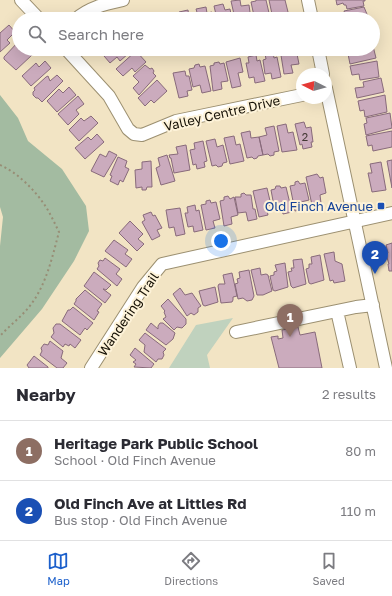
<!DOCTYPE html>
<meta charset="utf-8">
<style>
:root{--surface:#fff;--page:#f7f7f7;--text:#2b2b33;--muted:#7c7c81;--line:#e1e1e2;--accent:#1b5fcb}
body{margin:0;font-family:"Golos Text",sans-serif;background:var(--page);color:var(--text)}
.compass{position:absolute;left:296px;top:68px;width:36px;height:36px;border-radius:50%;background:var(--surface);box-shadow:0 4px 16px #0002;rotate:276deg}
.you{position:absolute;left:221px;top:241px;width:14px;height:14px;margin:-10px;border:3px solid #fff;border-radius:50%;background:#1a73e8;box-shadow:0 0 0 6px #1a73e833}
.badge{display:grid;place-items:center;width:26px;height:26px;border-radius:50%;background:var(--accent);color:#fff;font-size:13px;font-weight:700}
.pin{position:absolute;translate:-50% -33px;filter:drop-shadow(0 1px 2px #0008)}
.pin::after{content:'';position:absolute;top:21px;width:14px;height:12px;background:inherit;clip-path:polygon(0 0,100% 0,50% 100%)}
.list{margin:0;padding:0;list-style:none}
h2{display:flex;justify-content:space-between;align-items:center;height:52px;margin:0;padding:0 16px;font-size:17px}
h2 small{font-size:13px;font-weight:400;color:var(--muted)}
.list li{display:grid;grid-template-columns:26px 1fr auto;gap:12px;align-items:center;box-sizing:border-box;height:60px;padding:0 16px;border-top:1px solid var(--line)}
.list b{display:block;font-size:15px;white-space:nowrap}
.list p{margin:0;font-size:13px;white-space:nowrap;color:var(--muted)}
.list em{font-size:13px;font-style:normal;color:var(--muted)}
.icon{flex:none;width:22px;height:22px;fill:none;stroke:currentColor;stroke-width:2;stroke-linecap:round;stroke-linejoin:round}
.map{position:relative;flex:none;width:392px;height:368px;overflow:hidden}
.search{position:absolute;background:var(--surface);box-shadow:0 4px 16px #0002;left:12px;right:12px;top:12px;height:44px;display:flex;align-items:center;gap:10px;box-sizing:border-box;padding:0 14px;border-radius:22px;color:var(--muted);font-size:15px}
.sheet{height:172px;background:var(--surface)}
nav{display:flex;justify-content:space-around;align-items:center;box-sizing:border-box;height:56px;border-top:1px solid var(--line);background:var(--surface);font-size:11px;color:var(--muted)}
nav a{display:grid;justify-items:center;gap:2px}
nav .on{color:var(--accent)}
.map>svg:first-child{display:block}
.green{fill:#c0d2be}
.forest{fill:#a3bba1}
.building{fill:#cbabbd;stroke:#886a7b}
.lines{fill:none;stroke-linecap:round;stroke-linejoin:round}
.minor-casing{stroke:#9c9071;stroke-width:14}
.path{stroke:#978d75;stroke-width:2;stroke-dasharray:2 3;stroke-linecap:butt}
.minor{stroke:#fff;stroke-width:12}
.transit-dot{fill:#1a4fb4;stroke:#fdf2d8;stroke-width:1.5}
.labels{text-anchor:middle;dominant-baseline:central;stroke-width:4;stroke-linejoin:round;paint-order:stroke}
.number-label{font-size:11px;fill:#433834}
.street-label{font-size:13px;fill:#161106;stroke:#fdf2d8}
.transit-label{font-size:13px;fill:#164399;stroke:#fdf2d8;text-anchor:end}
</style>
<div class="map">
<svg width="392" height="368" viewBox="0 0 392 368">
<rect width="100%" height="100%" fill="#f2e4c4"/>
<path class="green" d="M233 318 207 355 210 368H169L196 325Z"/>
<path class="forest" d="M0 95 18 118 28 141 62 169 86 206 89 231 74 261 42 309 0 358V246L3 217 0 207Z"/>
<path class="building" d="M240 0 241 6 249 5 251 19H235L231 1Z
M256 0H266L269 13 266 14 267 19H258L257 16H254L251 2 256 1Z
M269 0H285L289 16 273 19Z
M336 0H365V1H363L364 6 347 9 346 5H344L343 3 337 5Z
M223 4 225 10 230 9 232 19H217L214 6Z
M206 7 207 13 212 12 213 19H199L196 9Z
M364 7 369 19H340V18L346 17 344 11Z
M188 10 189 18 196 16 197 19H180L179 12Z
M9 25 15 32 7 40 10 43 0 52V33Z
M19 41V49H26L32 55 16 70 4 59V57Z
M373 46 376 58 350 64 348 54 353 53 352 49H373Z
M111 49H129L127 51 129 53 120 61 117 57 110 63 104 56Z
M280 49H296L299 64 291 65 293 73 284 74Z
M136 51 146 62 135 72 132 68 123 76 116 69Z
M273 52 274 58 277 57 281 77 272 79 271 73 265 74 263 60 266 59 265 54Z
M256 55 257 61 260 60 265 81 255 83 254 77 249 78 246 63H249L248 57Z
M240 58 243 72 238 73 241 86 232 88 226 62Z
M45 61 51 68 31 86 22 76 36 63 39 67Z
M377 61 379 77 360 80 359 74 352 75 350 66Z
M219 62 220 64 224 63 228 81 221 82 222 89 213 91 210 66 214 65V63Z
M199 64 200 67 205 66 211 91 202 93 200 85 193 87 189 69 194 68 195 65Z
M145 65 150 69 152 68 154 71 153 73 156 76 139 95 133 88 139 82 133 76Z
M185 71 186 76H189L192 90 187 91 188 96 179 98 173 73Z
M57 75 63 81 42 102 38 98H36L33 95V92L35 90 34 88 46 77 48 76 50 81Z
M381 78 384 92 357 98 355 88 364 87 363 82Z
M157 80 167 91 154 103 151 100 145 106 138 98Z
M69 87 76 95 57 112 47 101 59 89 63 93Z
M385 95 387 112 365 117 364 110 360 111 358 101Z
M78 96 84 104 76 110 79 114 68 125 58 114Z
M390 113 392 128 366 135 364 124 367 123 366 118Z
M91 116 98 123 79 141 69 130 81 118 84 121Z
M304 122 306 128 311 127 313 142H311L312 147 303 149 302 144 300 145 295 124Z
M286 124 288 133 293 132 297 150 282 152 277 126Z
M274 126 279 151 274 152V155L270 156 268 154 263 155 259 137 267 135 265 128Z
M250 131 251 138 259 137 263 155 258 156 257 158 254 159 252 157 247 158 241 133Z
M392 131V147L373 151 372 145 368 146 366 136Z
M97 134 104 142 85 159 75 148 88 137 91 140Z
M234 136 236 145 240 144 244 161 230 164 224 138Z
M215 139 217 147 223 145 227 162 223 163 222 166 218 167 216 165 212 166 206 141Z
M203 141 207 161 204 162 205 167 197 169 196 164 193 165 190 150 195 149 194 143Z
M186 145 190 170 174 173 171 158H170L169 155 178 154 176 147Z
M109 151 117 155 104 177 91 171 100 154 106 157Z
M167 155 175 181 161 185 156 168 160 166 158 158Z
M118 157 127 161 125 167 129 169 123 182 120 180 118 185 110 181 112 176 110 175Z
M392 160V188L387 161Z
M151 161 152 187H147L146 190H142V187L136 188 135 170 142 169V162Z
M381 162 386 190 372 192 368 173H372L370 164Z
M317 174 320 178 323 177 326 193 320 195 321 203 312 205 306 177Z
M298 181 300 184 305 183 309 200 301 202 303 209 295 211 290 186 295 185V182Z
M276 186H280L281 188 286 187 292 212 283 214 281 205 274 206 271 190 275 189Z
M267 188 271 205 266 206 268 215 259 217 253 191Z
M244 193 246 195H251L253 209H255L257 219 248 221 246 212 238 213 235 197H241V194Z
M228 196 230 199 234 197 238 215 231 217 232 224 224 226 220 201 224 200V197Z
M210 200 211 203 216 202 220 219 213 221 215 228 206 230 201 205 206 204V201Z
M195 205 196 211 199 210 203 230 194 232 193 226 188 227 185 213H188L187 207Z
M180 208 185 234 176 236 174 227 169 228 166 210Z
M151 212 153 216 155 215 162 228 157 230 160 236 152 240 142 222 145 220 143 215Z
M130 221 143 234 138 239 144 244 137 251 119 233Z
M114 240 128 250 125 254 132 259 126 267 105 251Z
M392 243V271H389L388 264H389L386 254 388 253 386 245Z
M334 252 335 261 342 264 345 281 334 283 333 280 330 281 324 254Z
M320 255 324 280 311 284 309 283 306 269 309 268V264H312L311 257Z
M105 258 120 269 116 274 122 279 117 286 97 269 99 266 98 263 100 260 103 261Z
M302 259 306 284 293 288 291 286 288 272 292 271 291 268H294L293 260Z
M285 263 288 287 275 291 273 290 270 276 274 275V272L277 271 275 265Z
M260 268 261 275 266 274 268 275 272 291 263 295H257L251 270Z
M249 270 254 296 252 300 247 301 243 298 238 299 235 284 238 283 237 279 240 278 239 272Z
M94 272 111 285 106 290 104 289H103L111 295 105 303 84 286Z
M232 273 237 296 233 297V300L232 302 221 303 218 286 219 284H225L223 275Z
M215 287 218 302 205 306 203 305 199 291Z
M180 288 185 295 192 293 201 306 198 308V312L194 315 191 313 187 316 173 294Z
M85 290 102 304 97 311 99 312 94 320 74 304 76 301V299Z
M168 299 186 319V324L182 328 177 327 174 330 163 319 166 317 164 312 165 311 161 306Z
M73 307 93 323 87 330 85 328 80 335 62 321 68 310H70Z
M151 323 158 329V326L160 323H163L175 333 173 339 166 345 146 330Z
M56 324H60L81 340 75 348 70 344 69 346 65 344 63 347 51 337 54 333 53 328Z
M298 327 300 335 315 332 322 368H279L271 337 278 336V339L283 338 282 330Z
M145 333 166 349 163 352 164 355 162 359H158L156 362 144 352 145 345 139 340Z
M50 341 63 351 61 358 67 363 63 368H57L40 355 42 351 41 348 44 344 48 345Z
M135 348 154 364 151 368 134 367 136 364 133 362 136 360 130 355Z
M34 356 48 367V368H29L27 365Z"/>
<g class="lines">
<defs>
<path id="minor" d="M21 0 39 19
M308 0 312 19
M76 19C90 7 105 4 123 0
M66 49 109 96 128 129 134 134 142 135 176 121 302 95
M318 49 323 74
M326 88 386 368
M337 311 350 368
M236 332 356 307 373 305
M91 368 143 287 162 264 392 213"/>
</defs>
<use href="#minor" class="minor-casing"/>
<path class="path" d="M0 165C18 173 35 190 46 207 51 215 55 224 59 232 52 258 46 286 29 307 20 318 9 326 0 336"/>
<use href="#minor" class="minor"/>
</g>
<rect class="transit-dot" x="377" y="202" width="8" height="8" rx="2"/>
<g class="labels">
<g class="number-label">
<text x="305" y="136">2</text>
</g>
<g class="street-label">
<text transform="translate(222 113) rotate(-13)">Valley Centre Drive</text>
<text transform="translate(128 314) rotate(-56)">Wandering Trail</text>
</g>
<g class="transit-label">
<text x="373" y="206">Old Finch Avenue</text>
</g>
</g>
</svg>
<svg class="compass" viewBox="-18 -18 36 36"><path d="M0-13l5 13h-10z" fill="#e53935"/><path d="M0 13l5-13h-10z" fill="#7c7c81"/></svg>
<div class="you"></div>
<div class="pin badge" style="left:290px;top:337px;background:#8d6e63">1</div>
<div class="pin badge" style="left:375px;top:274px;background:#1a4fb4">2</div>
<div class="search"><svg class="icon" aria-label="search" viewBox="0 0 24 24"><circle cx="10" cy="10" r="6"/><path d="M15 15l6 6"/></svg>Search here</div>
</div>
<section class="sheet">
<h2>Nearby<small>2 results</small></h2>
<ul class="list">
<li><span class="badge" style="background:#8d6e63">1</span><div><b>Heritage Park Public School</b><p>School · Old Finch Avenue</p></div><em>80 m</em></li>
<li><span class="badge" style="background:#1a4fb4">2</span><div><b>Old Finch Ave at Littles Rd</b><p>Bus stop · Old Finch Avenue</p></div><em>110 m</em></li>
</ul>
</section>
<nav>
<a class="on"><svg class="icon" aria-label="map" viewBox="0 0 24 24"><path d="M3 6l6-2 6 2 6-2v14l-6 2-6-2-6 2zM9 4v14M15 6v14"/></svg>Map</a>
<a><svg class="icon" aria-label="directions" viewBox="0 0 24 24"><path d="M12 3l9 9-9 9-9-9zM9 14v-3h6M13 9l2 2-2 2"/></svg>Directions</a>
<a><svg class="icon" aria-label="saved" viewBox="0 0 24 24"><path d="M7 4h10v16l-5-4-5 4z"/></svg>Saved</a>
</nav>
